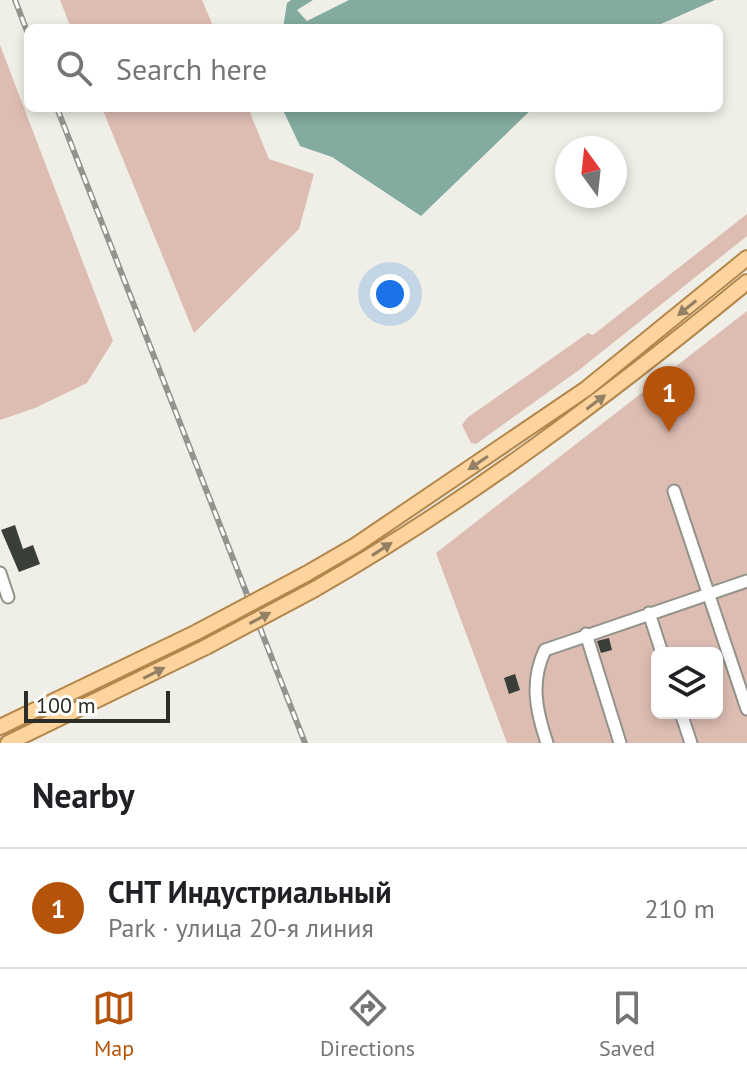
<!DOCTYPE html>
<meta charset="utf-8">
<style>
:root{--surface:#fff;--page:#f2f2f2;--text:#202124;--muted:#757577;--line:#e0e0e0;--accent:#b45309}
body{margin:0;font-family:"PT Sans",sans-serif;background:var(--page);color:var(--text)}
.controls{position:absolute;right:24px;bottom:24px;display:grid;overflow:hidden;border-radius:12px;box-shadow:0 4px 12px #0003}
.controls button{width:72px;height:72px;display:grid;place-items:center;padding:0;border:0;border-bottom:2px solid var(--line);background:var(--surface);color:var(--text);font:40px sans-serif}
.compass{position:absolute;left:555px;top:136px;width:72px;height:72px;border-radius:50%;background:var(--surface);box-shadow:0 4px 12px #0003;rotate:345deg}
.scale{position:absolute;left:24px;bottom:20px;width:146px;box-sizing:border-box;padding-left:8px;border:4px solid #2c2c29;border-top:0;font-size:22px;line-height:28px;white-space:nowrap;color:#2c2c29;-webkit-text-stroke:6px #fffffe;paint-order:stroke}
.you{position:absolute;left:390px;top:294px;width:28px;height:28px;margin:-20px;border:6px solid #fff;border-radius:50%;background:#1a73e8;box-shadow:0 0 0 12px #1a73e833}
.badge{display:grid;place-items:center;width:52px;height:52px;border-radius:50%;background:var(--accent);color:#fff;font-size:26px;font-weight:700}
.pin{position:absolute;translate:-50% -66px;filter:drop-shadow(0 2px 4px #0008)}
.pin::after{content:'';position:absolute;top:42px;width:28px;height:24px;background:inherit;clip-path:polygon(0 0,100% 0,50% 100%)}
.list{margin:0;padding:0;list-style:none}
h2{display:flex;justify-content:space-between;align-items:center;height:104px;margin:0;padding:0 32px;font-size:34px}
h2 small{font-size:26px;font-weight:400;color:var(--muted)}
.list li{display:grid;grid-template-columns:52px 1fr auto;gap:24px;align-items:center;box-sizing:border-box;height:120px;padding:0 32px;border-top:2px solid var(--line)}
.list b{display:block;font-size:30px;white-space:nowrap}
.list p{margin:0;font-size:26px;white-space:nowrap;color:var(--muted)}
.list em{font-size:26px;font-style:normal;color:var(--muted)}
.icon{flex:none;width:44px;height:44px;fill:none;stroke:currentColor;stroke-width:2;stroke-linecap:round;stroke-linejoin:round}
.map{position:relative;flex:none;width:747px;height:743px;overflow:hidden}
.search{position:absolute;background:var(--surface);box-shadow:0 4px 12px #0003;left:24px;right:24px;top:24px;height:88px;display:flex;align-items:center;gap:20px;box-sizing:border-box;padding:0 28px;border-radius:12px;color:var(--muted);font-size:30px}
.sheet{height:224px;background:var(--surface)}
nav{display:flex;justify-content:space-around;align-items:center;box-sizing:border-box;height:112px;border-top:2px solid var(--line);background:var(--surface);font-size:22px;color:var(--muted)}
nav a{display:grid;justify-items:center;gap:4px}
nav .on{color:var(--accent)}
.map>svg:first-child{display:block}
.green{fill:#ddbcb2;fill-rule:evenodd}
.water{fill:#84aba0}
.building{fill:#3a3e39}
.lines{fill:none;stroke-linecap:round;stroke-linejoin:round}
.minor-casing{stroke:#92928b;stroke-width:15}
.major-casing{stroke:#b3864b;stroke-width:18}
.minor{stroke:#fff;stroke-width:11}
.major{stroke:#fdd49e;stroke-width:14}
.rail-casing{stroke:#94948e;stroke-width:6}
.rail{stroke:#fffffe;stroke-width:3;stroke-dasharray:9;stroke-linecap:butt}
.major-bridge-casing{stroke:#b3864b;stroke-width:18;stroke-linecap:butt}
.major-bridge{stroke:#fdd49e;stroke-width:14}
.oneway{fill:#948064}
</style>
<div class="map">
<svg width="747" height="743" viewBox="0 0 747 743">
<rect width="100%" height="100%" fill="#efefe7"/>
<path class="green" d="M60 0H202L214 28H71Z
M0 45 113 341 87 383 35 408 0 420Z
M102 108H248L269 159 314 174 299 229 194 333Z
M747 214V236L579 370 476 444 471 443 462 425 467 418 588 333 593 335Z
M747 311V743H507L436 553ZM657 653H717V713H657Z
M168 655 170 659 0 740V734Z"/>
<path class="water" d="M291 0H313L297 10 307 21 349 0H715L652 28H283L287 3Z
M282 108H533L421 216 332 157 300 146Z"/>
<path class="building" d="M15 525 23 549 33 545 40 564 19 572 1 530Z
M609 638 612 650 601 653 597 641Z
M515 674 520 690 509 694 504 678Z"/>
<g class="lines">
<defs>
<path id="minor" d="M674 491 747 709
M0 573 8 597
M649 613 662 653
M586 634 620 743
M681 713 691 743
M547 743C536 711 530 681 545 650L747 581"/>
<path id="major" d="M306 574 356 545 586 389 747 258
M315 589C468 501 611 394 747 282
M0 727 197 632
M8 743 206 647"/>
</defs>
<use href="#minor" class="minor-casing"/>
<use href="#major" class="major-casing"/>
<use href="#minor" class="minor"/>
<use href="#major" class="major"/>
<defs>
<path id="rail" d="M15 0 28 34
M57 108 305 743"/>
</defs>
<use href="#rail" class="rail-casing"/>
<use href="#rail" class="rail"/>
<defs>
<path id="major-bridge" d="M197 632 306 574
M206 647 315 589"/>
</defs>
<use href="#major-bridge" class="major-bridge-casing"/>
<use href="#major-bridge" class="major-bridge"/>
</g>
<defs><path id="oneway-solid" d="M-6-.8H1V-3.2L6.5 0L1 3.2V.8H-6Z" transform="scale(2)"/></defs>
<g class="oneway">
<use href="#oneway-solid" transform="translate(687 308) rotate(141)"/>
<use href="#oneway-solid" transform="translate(596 402) rotate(-37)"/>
<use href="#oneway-solid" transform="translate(478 463) rotate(146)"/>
<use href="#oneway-solid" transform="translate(382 549) rotate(-33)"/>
<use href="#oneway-solid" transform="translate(260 618) rotate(-28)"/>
<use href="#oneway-solid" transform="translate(154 673) rotate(-27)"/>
</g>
</svg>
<div class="controls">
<button><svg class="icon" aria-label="layers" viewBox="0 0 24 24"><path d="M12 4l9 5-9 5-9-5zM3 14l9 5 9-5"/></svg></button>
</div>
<svg class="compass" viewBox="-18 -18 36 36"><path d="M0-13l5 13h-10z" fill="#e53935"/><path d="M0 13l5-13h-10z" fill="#757577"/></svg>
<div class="scale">100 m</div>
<div class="you"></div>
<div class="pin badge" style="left:669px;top:432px">1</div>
<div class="search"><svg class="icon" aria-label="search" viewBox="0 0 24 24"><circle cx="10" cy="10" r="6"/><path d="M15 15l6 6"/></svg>Search here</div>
</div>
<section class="sheet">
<h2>Nearby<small></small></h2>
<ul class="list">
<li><span class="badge">1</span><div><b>СНТ Индустриальный</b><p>Park · улица 20-я линия</p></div><em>210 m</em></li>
</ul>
</section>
<nav>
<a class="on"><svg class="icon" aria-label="map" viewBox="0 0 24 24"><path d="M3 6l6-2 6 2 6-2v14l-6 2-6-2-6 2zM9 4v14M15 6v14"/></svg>Map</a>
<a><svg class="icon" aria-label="directions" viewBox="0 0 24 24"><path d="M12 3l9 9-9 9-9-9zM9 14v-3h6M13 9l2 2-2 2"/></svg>Directions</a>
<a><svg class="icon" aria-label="saved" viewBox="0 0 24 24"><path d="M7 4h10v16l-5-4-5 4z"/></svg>Saved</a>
</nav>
